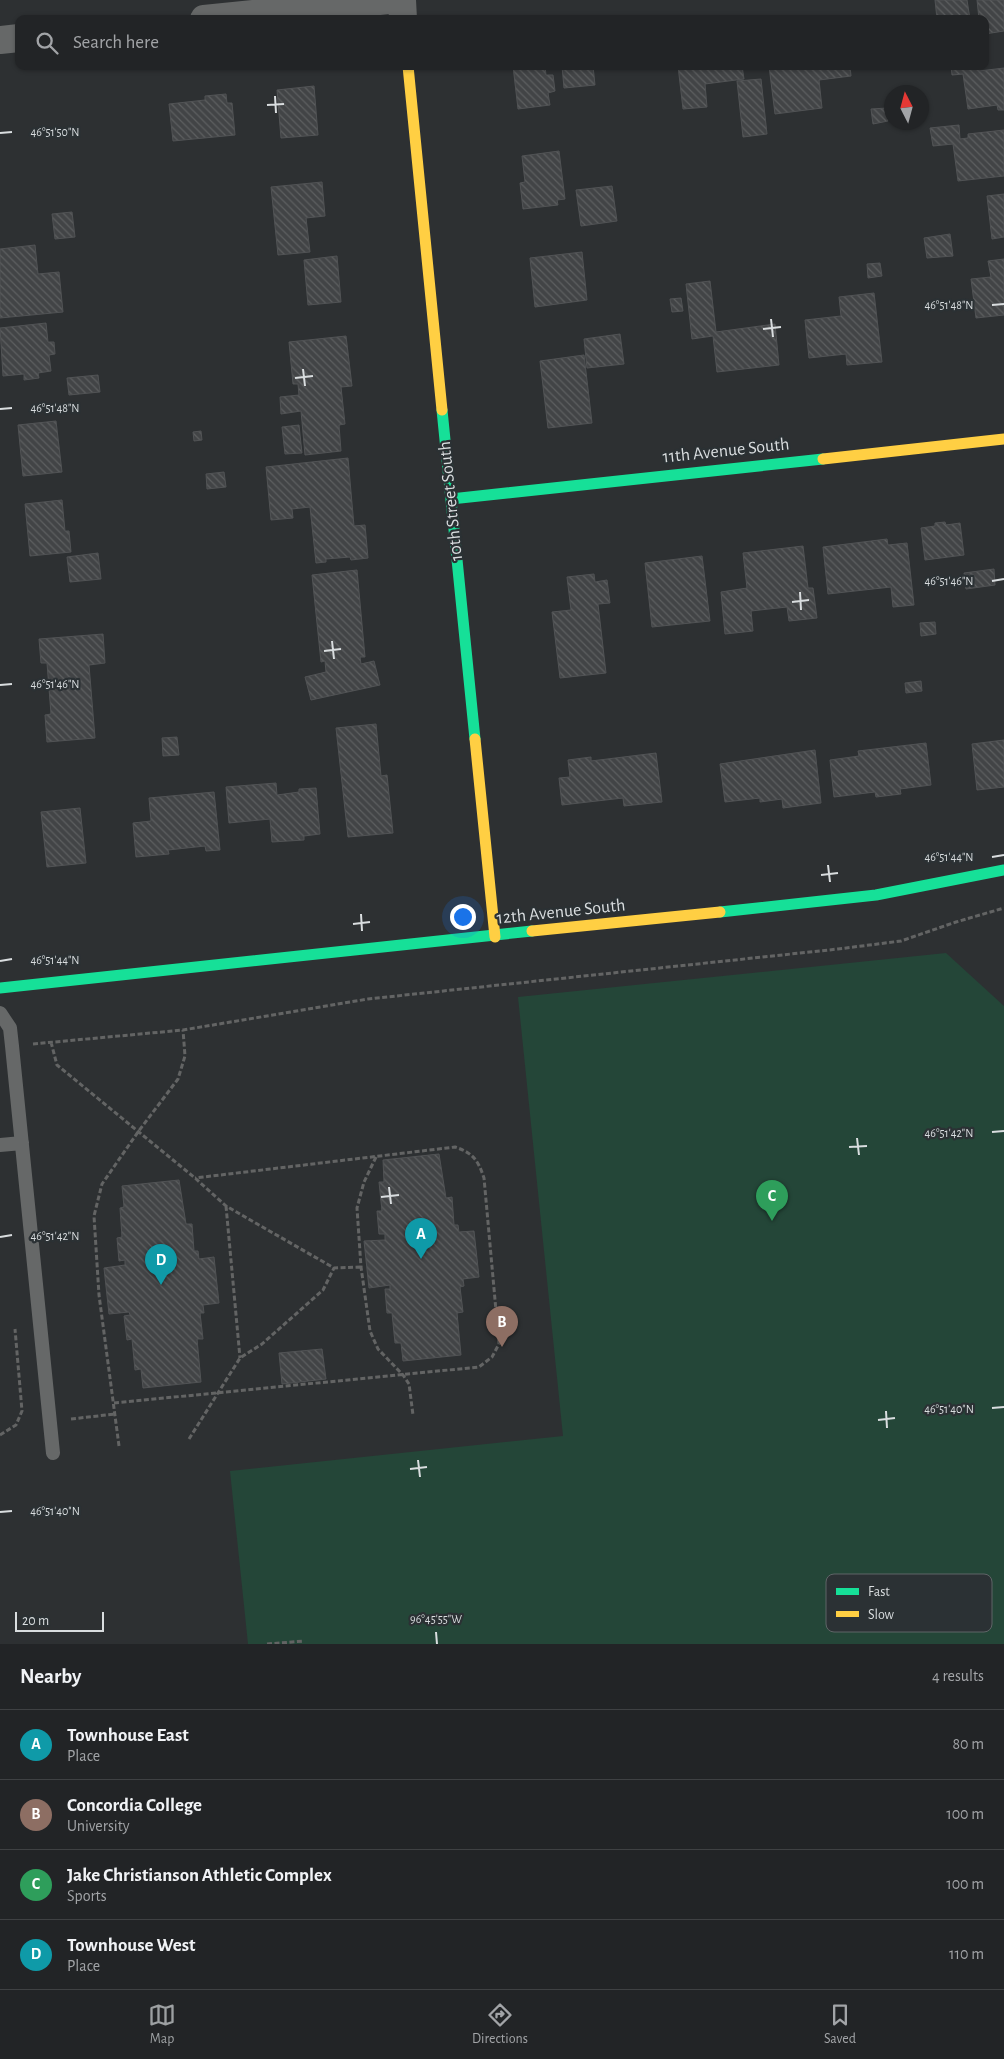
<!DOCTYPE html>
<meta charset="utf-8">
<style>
:root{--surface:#222426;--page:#2a2c2e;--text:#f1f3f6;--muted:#a2a4a7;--line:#3f4143;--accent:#9da0a2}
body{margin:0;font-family:"Alegreya Sans",sans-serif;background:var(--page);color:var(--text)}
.compass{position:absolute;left:884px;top:85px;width:45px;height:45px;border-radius:50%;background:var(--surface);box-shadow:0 1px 4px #0004;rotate:354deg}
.scale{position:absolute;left:15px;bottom:12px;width:89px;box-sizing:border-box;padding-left:5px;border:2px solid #d9dddf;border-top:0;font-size:14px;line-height:18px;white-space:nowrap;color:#d9dddf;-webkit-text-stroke:4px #2b3134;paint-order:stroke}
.you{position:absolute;left:462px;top:916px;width:18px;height:18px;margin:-12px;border:4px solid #fff;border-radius:50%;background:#1a73e8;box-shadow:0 0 0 8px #1a73e833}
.badge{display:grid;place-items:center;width:32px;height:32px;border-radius:50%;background:var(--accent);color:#fff;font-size:16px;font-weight:700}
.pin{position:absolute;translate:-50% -41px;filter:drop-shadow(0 1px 2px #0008)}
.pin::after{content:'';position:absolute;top:26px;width:18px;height:15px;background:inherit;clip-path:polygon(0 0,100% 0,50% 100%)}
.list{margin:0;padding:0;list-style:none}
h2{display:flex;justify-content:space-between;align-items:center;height:65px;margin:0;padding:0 20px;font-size:21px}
h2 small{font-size:16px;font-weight:400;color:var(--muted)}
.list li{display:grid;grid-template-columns:32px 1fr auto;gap:15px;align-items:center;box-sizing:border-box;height:70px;padding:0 20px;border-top:1px solid var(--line)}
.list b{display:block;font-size:19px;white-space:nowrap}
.list p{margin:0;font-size:16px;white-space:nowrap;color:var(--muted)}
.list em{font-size:16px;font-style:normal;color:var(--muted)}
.icon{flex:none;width:28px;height:28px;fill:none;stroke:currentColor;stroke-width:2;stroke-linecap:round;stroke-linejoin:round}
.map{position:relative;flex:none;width:1004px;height:1644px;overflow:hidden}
.search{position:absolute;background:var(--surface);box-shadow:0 1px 4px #0004;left:15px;right:15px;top:15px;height:55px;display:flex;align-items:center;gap:12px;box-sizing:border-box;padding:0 18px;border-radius:10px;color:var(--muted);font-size:19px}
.sheet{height:345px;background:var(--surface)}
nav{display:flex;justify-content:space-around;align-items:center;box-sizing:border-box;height:70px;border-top:1px solid var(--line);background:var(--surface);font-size:14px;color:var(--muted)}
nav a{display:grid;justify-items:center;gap:2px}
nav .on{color:var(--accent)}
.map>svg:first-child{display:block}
.garden{fill:#244638}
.building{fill:url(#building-back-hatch);stroke:#515355}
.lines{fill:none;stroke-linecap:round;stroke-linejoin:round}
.path{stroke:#636464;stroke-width:3;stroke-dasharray:5 2.5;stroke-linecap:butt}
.lane{stroke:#666868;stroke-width:14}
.street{stroke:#666868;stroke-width:28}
.fast{stroke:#16e098;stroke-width:11}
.slow{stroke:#ffcf43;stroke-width:11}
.ticks{fill:none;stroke:#d9dddf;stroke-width:2}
.labels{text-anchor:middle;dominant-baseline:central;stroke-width:4.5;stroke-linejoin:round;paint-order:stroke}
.street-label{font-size:18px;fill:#d9dddf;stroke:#2b3134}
.key{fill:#2b3134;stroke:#5f6567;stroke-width:1}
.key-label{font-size:14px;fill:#d9dddf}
.ticks-label{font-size:12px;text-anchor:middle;fill:#d9dddf;stroke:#2b3134;stroke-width:4.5;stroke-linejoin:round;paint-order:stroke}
</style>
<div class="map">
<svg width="1004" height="1644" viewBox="0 0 1004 1644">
<defs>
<pattern id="building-back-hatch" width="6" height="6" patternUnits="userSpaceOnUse" patternTransform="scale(1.25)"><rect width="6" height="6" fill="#424446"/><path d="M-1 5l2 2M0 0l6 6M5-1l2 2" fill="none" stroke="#5d5f60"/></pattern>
</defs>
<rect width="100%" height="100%" fill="#2d3032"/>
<path class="garden" d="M946 953 1004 1006V1644H248L230 1471 563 1436 518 997Z"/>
<path class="building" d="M935 0H967L970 19H937Z
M977 0H1004V31L985 34V19H979Z
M513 66H545L546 75H553L555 91 548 93 550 105 518 109Z
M562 66H593L595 85 564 88Z
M678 66H742L744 79 705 84 707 107 683 109Z
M769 66H850L851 76 819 80 822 108 775 114Z
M951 66H979V71L1004 68V110H998L997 105 968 109 963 74 952 75Z
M761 79 767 134 743 137 737 81Z
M314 86 318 135 281 138 277 90Z
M226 94 227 103H232L235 135 173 141 169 104 205 100V96Z
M887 108 888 121 873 124 871 109Z
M959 125 960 139 968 138V134L1004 130V176L958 181 953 144 933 146 930 128Z
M559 151 565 199 557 200 558 205 523 209 520 183 525 182 522 156Z
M322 182 325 216 306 218 310 252 278 255 271 187Z
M612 186 617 221 581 226 576 190Z
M1004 194V237L992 239 987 196Z
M72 212 75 237 55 239 52 214Z
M950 234 953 256 927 258 924 238Z
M35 245 38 274 59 272 63 312 0 318V249Z
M582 252 587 300 535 307 530 258Z
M337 256 341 302 308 305 304 260Z
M1004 259V315L976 318 971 279 991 277 988 261Z
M880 263 882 276 868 278 867 264Z
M710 281 716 332 775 324 779 365 717 372 713 336 692 339 686 284Z
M874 293 882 362 847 365 846 354 809 358 805 320 841 316 839 297Z
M681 298 683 311 672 312 670 299Z
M46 323 48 342H54L55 354 49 355 51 371 38 373 39 378 24 380V374L3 376 0 328Z
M620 334 624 364 587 368 584 339Z
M346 336 352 386 341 387 345 424 339 425 341 451 305 455 301 411 281 414 280 397 299 395 298 384H293L289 342Z
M584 355 592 423 548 428 540 361Z
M98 375 100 392 69 395 67 378Z
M56 421 62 472 23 476 18 425Z
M299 425 302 453 285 454 282 427Z
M201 431 202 440 194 441 193 432Z
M348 458 354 526 365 525 368 558 351 560 350 557 326 559V562L316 563 310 507 292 509 293 518 271 520 266 467Z
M224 472 226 487 207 489 206 474Z
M62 500 65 531H69L71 552 30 556 25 504Z
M945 522 946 525 960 523 964 555 925 560 921 528 935 526V523Z
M887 539 888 545 907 543 914 605 893 607 891 587 828 594 823 547Z
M803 546 808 588H813L817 618 789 621 787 607 751 611 753 631 725 634 721 592 747 588 743 553Z
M98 553 101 579 70 582 67 557Z
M702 556 710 621 652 627 645 563Z
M994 569 995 585 966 589 964 573Z
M357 570 365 657H360L361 664 374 661 380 685 311 700 305 677 326 672 325 661 321 662 312 575Z
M594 574 595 582 607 580 610 603 598 604 606 673 560 678 552 612 571 610 567 577Z
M935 622 936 634 921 636 920 623Z
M103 634 105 663 89 665 95 738 47 742 45 715 51 714 47 663H41L39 639Z
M921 681 922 691 906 693 905 683Z
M376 724 381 776 387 775 393 833 348 837 336 728Z
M177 737 179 755 163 756 162 738Z
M1004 740V787L977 790 972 744Z
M926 743 931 785 900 789 901 794 876 797 875 792 834 797 830 760 859 756 858 751Z
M815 750 821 803 783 808 782 799 760 802V798L725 802 720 764Z
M656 753 662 802 624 806 623 798 562 805 559 778 570 777 568 760 591 757V761Z
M276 783 277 795 299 792V789L316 788 320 834 304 836V840L272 842 270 819 229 823 226 787Z
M214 792 220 850 206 851 205 846 168 850 169 854 136 857 133 823 151 821 149 798Z
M80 808 86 863 47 867 41 812Z
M439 1154 446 1198 452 1197 454 1225H458L459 1232 474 1231 479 1277 463 1279 464 1286 460 1287 463 1312 457 1313 461 1355 403 1361 401 1343H395L392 1313H387L385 1289H390V1285L369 1288 364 1241 385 1240V1234H379L377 1211H382L379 1182H384L383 1160Z
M179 1180 186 1224H192L194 1251H198L199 1259 214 1257 219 1303 203 1305 204 1313H200L203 1339H197L201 1382 143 1388 141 1369 135 1370 132 1339 127 1340 124 1316 130 1315 129 1312 109 1314 104 1268 125 1265V1260L119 1261 117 1238 122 1237 120 1208 124 1207 122 1186Z
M322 1349 326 1379 282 1384 279 1353Z"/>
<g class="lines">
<path class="path" d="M51 1042 57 1065 195 1178 226 1206 334 1268 361 1267
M33 1044 183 1030 368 999 838 949 901 941 956 922 1004 908
M376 1157 364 1182 357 1208 361 1267 370 1331 378 1349 403 1375 409 1384 413 1415
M226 1206 240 1358
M114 1403 479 1367 492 1357 499 1344 484 1178C478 1160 473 1153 455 1147L195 1178
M71 1419 115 1414
M0 1435 16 1425 22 1411 15 1329
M189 1439 240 1358 262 1344 323 1290 334 1268
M119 1446 99 1295 94 1216 102 1184 138 1132 178 1079 185 1056 183 1030
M267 1644 304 1641"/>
<path class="lane" d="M0 1013 10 1028 12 1046 53 1453
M0 1145 22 1143"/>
<path class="street" d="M402 0 403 19
M204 19 389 0
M0 40 19 38"/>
<path class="fast" d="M442 410 475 739
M451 499 823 459
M720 912 876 895 1004 870
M0 988 532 931"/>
<path class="slow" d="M408 66 442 410
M823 459 1004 439
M475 739 495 937
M532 931 720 912"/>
</g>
<path class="ticks" d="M275 96 276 113M267 105 284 104M0 133 12 132M992 305 1004 304M771 319 773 337M763 329 781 327M303 369 305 386M295 378 313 376M0 409 12 408M992 581 1004 579M800 592 801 610M792 602 809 600M332 641 334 659M324 651 341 649M0 685 12 684M992 857 1004 855M828 865 830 882M821 875 838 873M361 914 362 931M353 924 370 922M0 961 12 959M992 1132 1004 1131M857 1138 859 1155M849 1147 867 1146M389 1187 391 1204M381 1197 399 1195M0 1237 12 1235M992 1408 1004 1407M886 1411 887 1428M878 1420 895 1418M418 1460 420 1477M410 1469 427 1467M0 1512 12 1511M436 1632 437 1644"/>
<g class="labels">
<g class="street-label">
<text transform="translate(726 451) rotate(-6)">11th Avenue South</text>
<text transform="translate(451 501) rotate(-96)">10th Street South</text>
<text transform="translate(561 912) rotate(-6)">12th Avenue South</text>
</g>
</g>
<rect x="826" y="1574" width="166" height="58" rx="8" class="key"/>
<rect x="836" y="1588" width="23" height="7" fill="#16e098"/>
<rect x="836" y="1611" width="23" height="6" fill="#ffcf43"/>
<g class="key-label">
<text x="868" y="1596">Fast</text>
<text x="868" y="1619">Slow</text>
</g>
<g class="ticks-label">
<text x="55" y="136">46°51'50"N</text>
<text x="949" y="309">46°51'48"N</text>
<text x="55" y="412">46°51'48"N</text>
<text x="949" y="585">46°51'46"N</text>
<text x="55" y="688">46°51'46"N</text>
<text x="949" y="861">46°51'44"N</text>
<text x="55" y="964">46°51'44"N</text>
<text x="949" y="1137">46°51'42"N</text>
<text x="55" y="1240">46°51'42"N</text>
<text x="949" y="1413">46°51'40"N</text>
<text x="55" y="1515">46°51'40"N</text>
<text x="436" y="1623">96°45'55"W</text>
</g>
</svg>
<svg class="compass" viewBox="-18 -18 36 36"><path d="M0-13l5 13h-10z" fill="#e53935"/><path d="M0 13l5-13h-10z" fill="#a2a4a7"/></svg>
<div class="scale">20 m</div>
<div class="you"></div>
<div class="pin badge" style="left:421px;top:1259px;background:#0f9aa8">A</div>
<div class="pin badge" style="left:502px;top:1347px;background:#8d6e63">B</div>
<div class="pin badge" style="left:772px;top:1221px;background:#2e9e5b">C</div>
<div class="pin badge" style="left:161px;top:1285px;background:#0f9aa8">D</div>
<div class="search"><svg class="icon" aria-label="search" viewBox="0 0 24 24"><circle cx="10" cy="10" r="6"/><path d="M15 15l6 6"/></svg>Search here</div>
</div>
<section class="sheet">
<h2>Nearby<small>4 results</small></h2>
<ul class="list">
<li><span class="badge" style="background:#0f9aa8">A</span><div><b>Townhouse East</b><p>Place</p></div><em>80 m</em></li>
<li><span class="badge" style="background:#8d6e63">B</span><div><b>Concordia College</b><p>University</p></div><em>100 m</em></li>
<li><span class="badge" style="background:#2e9e5b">C</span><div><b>Jake Christianson Athletic Complex</b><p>Sports</p></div><em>100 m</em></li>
<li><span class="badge" style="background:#0f9aa8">D</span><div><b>Townhouse West</b><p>Place</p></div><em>110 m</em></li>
</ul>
</section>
<nav>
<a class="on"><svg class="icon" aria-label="map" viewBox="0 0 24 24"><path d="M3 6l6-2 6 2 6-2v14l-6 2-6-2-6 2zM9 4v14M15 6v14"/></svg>Map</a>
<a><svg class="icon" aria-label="directions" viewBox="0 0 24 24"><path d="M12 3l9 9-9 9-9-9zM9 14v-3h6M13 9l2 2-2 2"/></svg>Directions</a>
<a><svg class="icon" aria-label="saved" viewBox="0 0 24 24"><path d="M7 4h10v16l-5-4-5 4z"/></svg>Saved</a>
</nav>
